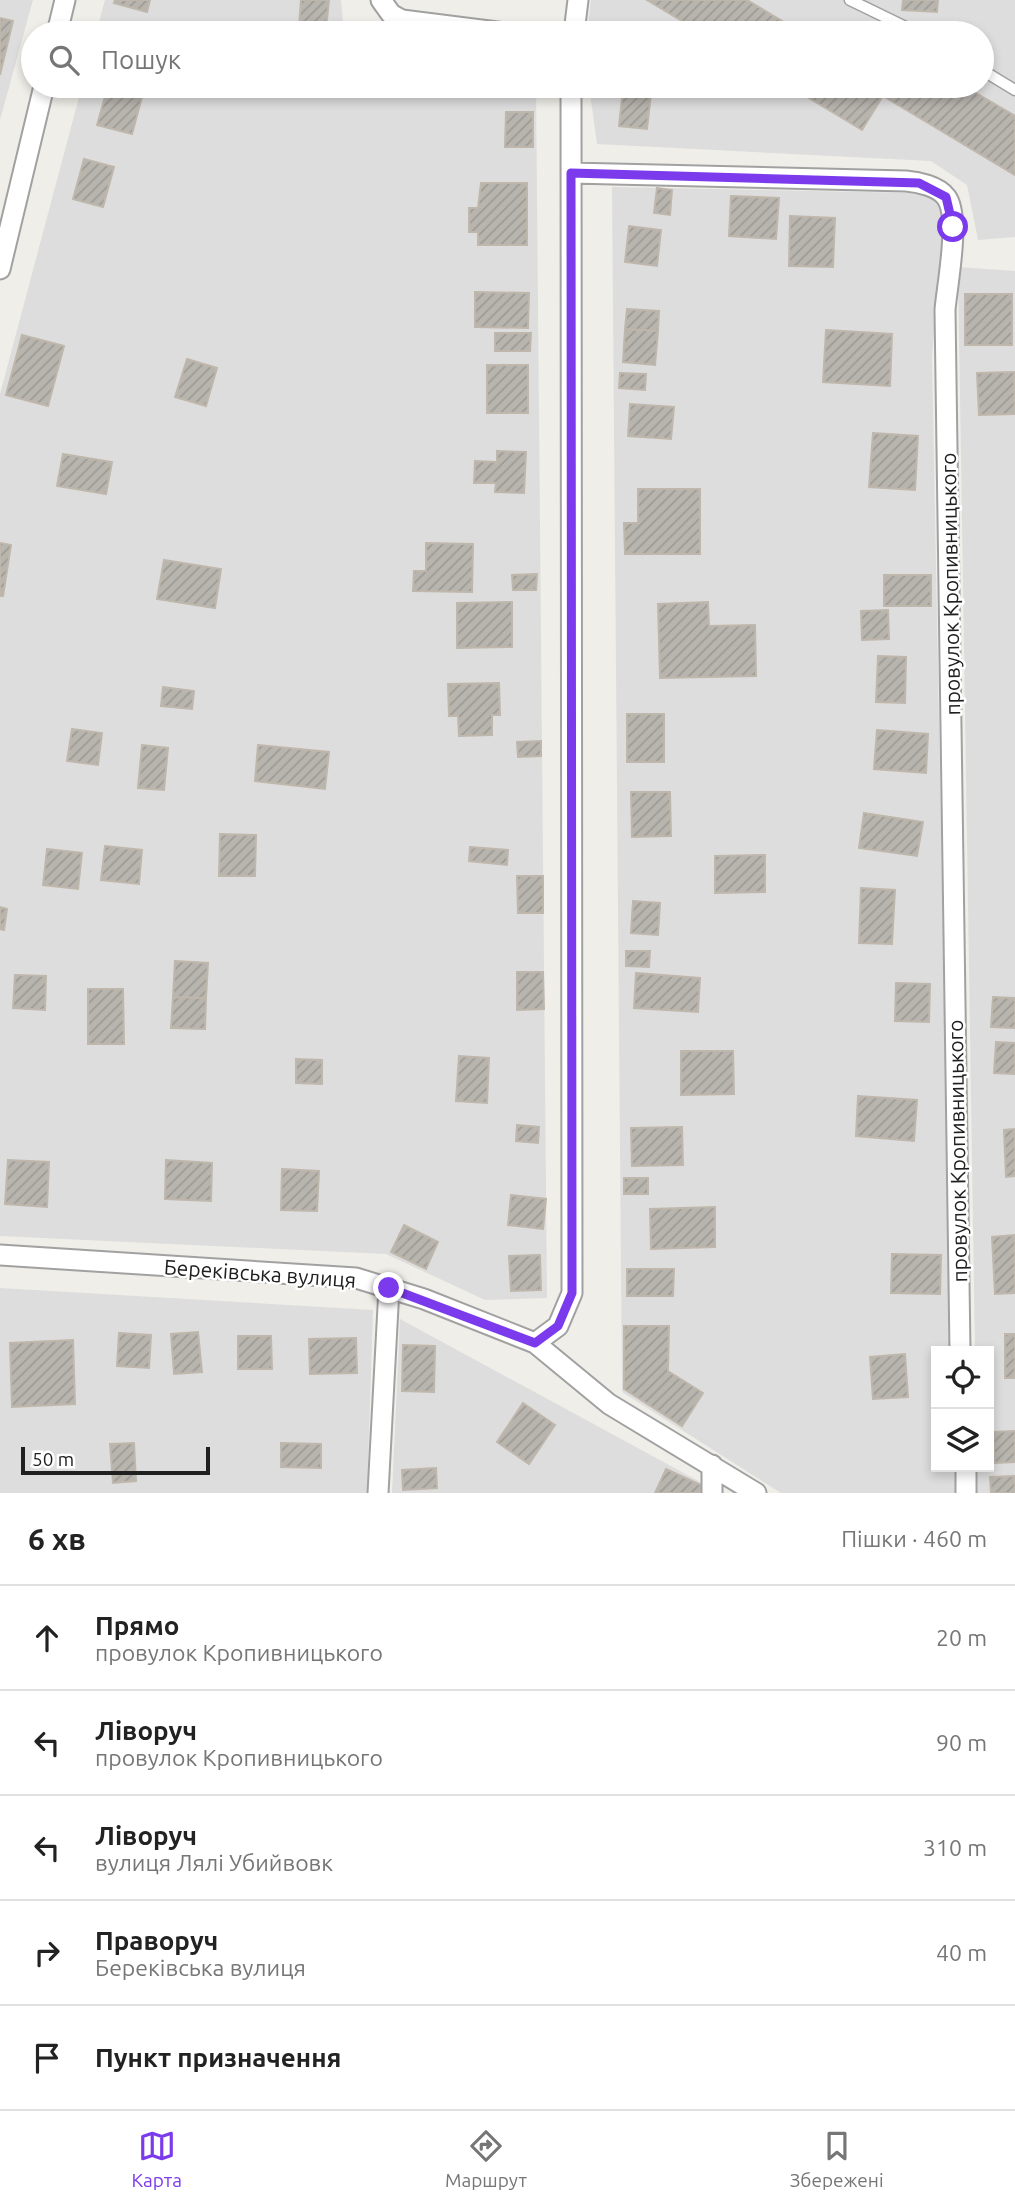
<!DOCTYPE html>
<html lang="uk">
<meta charset="utf-8">
<style>
:root{--surface:#fff;--page:#f2f2f2;--text:#222;--muted:#767676;--line:#e0e0e0;--accent:#7c3aed}
body{margin:0;font-family:Ubuntu,sans-serif;background:var(--page);color:var(--text)}
.controls{position:absolute;right:21px;bottom:21px;display:grid;overflow:hidden;border-radius:0px;box-shadow:0 4px 10px #0003}
.controls button{width:63px;height:63px;display:grid;place-items:center;padding:0;border:0;border-bottom:2px solid var(--line);background:var(--surface);color:var(--text);font:35px sans-serif}
.scale{position:absolute;left:21px;bottom:18px;width:189px;box-sizing:border-box;padding-left:7px;border:4px solid #202020;border-top:0;font-size:19px;line-height:24px;white-space:nowrap;color:#202020;-webkit-text-stroke:5px #fff;paint-order:stroke}
.stop{position:absolute;width:21px;height:21px;margin:-16px;border:5px solid #7c3aed;border-radius:50%;background:#fff}
.stop.end{background:#7c3aed;border-color:#fff;box-shadow:0 2px 7px #0008}
.list{margin:0;padding:0;list-style:none}
h2{display:flex;justify-content:space-between;align-items:center;height:91px;margin:0;padding:0 28px;font-size:30px}
h2 small{font-size:23px;font-weight:400;color:var(--muted)}
.list li{display:grid;grid-template-columns:46px 1fr auto;gap:21px;align-items:center;box-sizing:border-box;height:105px;padding:0 28px;border-top:2px solid var(--line)}
.list b{display:block;font-size:26px;white-space:nowrap}
.list p{margin:0;font-size:23px;white-space:nowrap;color:var(--muted)}
.list em{font-size:23px;font-style:normal;color:var(--muted)}
.icon{flex:none;width:38px;height:38px;fill:none;stroke:currentColor;stroke-width:2;stroke-linecap:round;stroke-linejoin:round}
.map{position:relative;flex:none;width:1015px;height:1493px;overflow:hidden}
.search{position:absolute;background:var(--surface);box-shadow:0 4px 10px #0003;left:21px;right:21px;top:21px;height:77px;display:flex;align-items:center;gap:18px;box-sizing:border-box;padding:0 24px;border-radius:38px;color:var(--muted);font-size:26px}
.sheet{height:616px;background:var(--surface)}
nav{display:flex;justify-content:space-around;align-items:center;box-sizing:border-box;height:98px;border-top:2px solid var(--line);background:var(--surface);font-size:19px;color:var(--muted)}
nav a{display:grid;justify-items:center;gap:4px}
nav .on{color:var(--accent)}
.map>svg:first-child{display:block}
.residential{fill:#dedddd}
.building{fill:url(#building-hatch);stroke:#bfb7ac;stroke-width:2}
.lines{fill:none;stroke-linecap:round;stroke-linejoin:round}
.service-casing{stroke:#a1a1a1;stroke-width:13}
.minor-casing{stroke:#a1a1a1;stroke-width:23}
.service{stroke:#fff;stroke-width:10}
.minor{stroke:#fff;stroke-width:19}
.route{stroke:#7c3aed;stroke-width:9}
.labels{text-anchor:middle;dominant-baseline:central;stroke-width:5;stroke-linejoin:round;paint-order:stroke}
.street-label{font-size:21px;fill:#202020;stroke:#fff}
</style>
<div class="map">
<svg width="1015" height="1493" viewBox="0 0 1015 1493">
<defs>
<pattern id="building-hatch" width="6" height="6" patternUnits="userSpaceOnUse" patternTransform="scale(1.75)"><rect width="6" height="6" fill="#b8b4ae"/><path d="M-1 1l2-2M0 6l6-6M5 7l2-2" fill="none" stroke="#9e9a95"/></pattern>
</defs>
<rect width="100%" height="100%" fill="#efeee8"/>
<path class="residential" d="M0 0H33L0 120Z
M105 0H341L344 33H96Z
M591 0H1015V237L978 240 967 185 931 161 597 144 589 86H982V33H587Z
M82 86H536L547 1298 485 1300 386 1254 0 1236V394Z
M612 187 915 193 928 195 940 207 943 219 932 357 951 1351H936V1467H958L959 1493H781L622 1392Z
M958 267 1015 271V1493H977V1467H989V1351H975Z
M0 1288 373 1310 367 1493H0Z
M400 1319 704 1484V1493H392Z"/>
<path class="building" d="M115 0H150L147 12 114 3Z
M301 0H329L326 30 299 27Z
M647 0H747L802 33H702Z
M903 0H938L937 12 902 10Z
M0 18 13 21 0 75Z
M108 86H145L132 134 97 125Z
M789 86H889L862 130Z
M889 86H964L1015 116V175L883 96Z
M623 90 651 94 647 129 619 126Z
M506 112H533V147H505Z
M84 159 114 167 103 207 73 199Z
M481 183H527V245H478V232H469V208H478Z
M657 188 672 190 670 215 654 213Z
M731 196 779 198 776 239 729 236Z
M790 216 835 218 833 267 789 266Z
M629 226 661 230 657 266 625 262Z
M475 292 529 293 528 328 475 327Z
M965 294H1012V345H965Z
M627 309 659 311 658 331 625 329Z
M625 329 658 331 655 365 623 362Z
M826 330 892 334 890 386 823 382Z
M495 333H531L530 351H495Z
M22 335 64 346 48 406 6 395Z
M187 359 217 368 206 406 175 397Z
M487 365H528V413H487Z
M1014 372 1015 414 979 415 977 373Z
M620 373 646 374 645 390 619 388Z
M630 404 674 407 671 439 628 436Z
M873 433 918 436 915 490 869 487Z
M497 451 526 452 524 493 495 492 496 483H474L475 461 497 462Z
M63 454 112 462 106 494 57 486Z
M638 489H700V554H625L624 523H638Z
M0 543 11 545 3 596H0Z
M426 543 473 544 472 592 413 591 414 571H426Z
M164 560 221 569 215 608 157 599Z
M537 574 536 590H513L512 575Z
M884 575H931V606H884Z
M512 602V647L457 648V603Z
M708 602 709 626 755 625 756 676 660 678 658 604Z
M888 610 889 639 862 640 861 611Z
M878 656 906 657 905 703 876 702Z
M499 683 500 715H492V735L459 736 458 716H449L448 684Z
M163 687 194 691 192 709 161 706Z
M627 714H664V762H627Z
M72 729 102 733 98 765 67 761Z
M877 730 928 734 926 773 874 769Z
M541 741V756L518 757 517 742Z
M142 745 168 748 164 790 138 788Z
M258 745 329 752 325 789 255 781Z
M631 792H670L671 836 632 837Z
M864 813 923 822 917 856 859 848Z
M220 834 256 835 255 876H219Z
M105 846 142 850 139 884 101 880Z
M470 847 508 850 507 865 469 861Z
M47 849 82 853 78 889 43 885Z
M765 855V892L715 893V856Z
M517 876H543V913H518Z
M861 888 895 890 892 944 859 943Z
M633 901 660 903 658 935 631 933Z
M0 907 7 909 4 930 0 929Z
M626 951H650L649 967 626 966Z
M175 961 208 963 206 998 173 997Z
M517 972H543L544 1009 517 1010Z
M636 973 700 978 698 1012 634 1008Z
M15 975 46 976 45 1010 13 1008Z
M896 983 930 984 929 1022 895 1021Z
M88 989H123L124 1044H88Z
M173 997 206 998 205 1029 171 1028Z
M993 997 1015 998V1028L991 1027Z
M996 1042 1015 1043V1074L994 1073Z
M681 1051H733L734 1094 681 1095Z
M459 1056 489 1058 487 1103 456 1101Z
M296 1059 322 1060V1084L296 1083Z
M858 1096 917 1100 914 1141 856 1136Z
M517 1125 539 1127 538 1143 516 1141Z
M682 1127 683 1165 632 1166 631 1128Z
M1015 1129V1176L1006 1177 1004 1130Z
M8 1160 49 1162 47 1207 5 1204Z
M166 1160 212 1163 211 1201 165 1199Z
M282 1169 319 1171 317 1211 281 1210Z
M624 1178H648V1194H624Z
M511 1195 546 1199 543 1229 508 1225Z
M715 1207V1247L651 1249 650 1209Z
M404 1225 438 1242 426 1269 391 1252Z
M1015 1235V1293L995 1294 992 1237Z
M892 1254 941 1255 940 1294 891 1293Z
M540 1255 541 1290 511 1291 509 1256Z
M627 1269H674L673 1296H627Z
M624 1326H669L668 1371 703 1393 682 1426 624 1389Z
M198 1332 202 1372 174 1374 171 1334Z
M119 1333 151 1335 149 1368 117 1366Z
M1005 1334H1015V1378H1005Z
M238 1336H271L272 1369H238Z
M356 1338 357 1373 310 1374 309 1339Z
M73 1340 75 1404 12 1407 10 1343Z
M403 1345 435 1346 434 1392 402 1391Z
M905 1354 908 1397 873 1399 870 1357Z
M523 1403 555 1425 529 1464 497 1442Z
M1015 1431V1462L995 1463 993 1432Z
M134 1443 136 1481 113 1483 110 1444Z
M281 1443 321 1444V1468L281 1467Z
M436 1468 437 1488 403 1490 402 1470Z
M666 1469 703 1486 699 1493H655Z
M1015 1476V1493H991L990 1477Z"/>
<g class="lines">
<defs>
<path id="service" d="M850 0 918 33
M982 70 1015 90"/>
<path id="minor" d="M381 0 391 14 402 20 505 33
M57 33 65 0
M574 33 578 0
M571 173 906 181C918 182 938 186 946 197 961 216 947 285 945 310L960 1351
M0 269 44 86
M0 1255 356 1278 424 1299 535 1343 609 1404 756 1493
M535 1343 558 1326 572 1293 571 86
M712 1465V1493
M378 1493 389 1288
M966 1493V1467"/>
</defs>
<use href="#service" class="service-casing"/>
<use href="#minor" class="minor-casing"/>
<use href="#service" class="service"/>
<use href="#minor" class="minor"/>
</g>
<g class="lines">
<path class="route" d="M389 1288 535 1343 558 1326 572 1293 571 173 919 183 946 197 953 227"/>
</g>
<g class="labels">
<g class="street-label">
<text transform="translate(950 584) rotate(-91)">провулок Кропивницького</text>
<text transform="translate(957 1151) rotate(-91)">провулок Кропивницького</text>
<text transform="translate(260 1273) rotate(4)">Береківська вулиця</text>
</g>
</g>
</svg>
<div class="controls">
<button><svg class="icon" aria-label="locate" viewBox="0 0 24 24"><circle cx="12" cy="12" r="6"/><path d="M12 2v4M12 18v4M2 12h4M18 12h4"/></svg></button>
<button><svg class="icon" aria-label="layers" viewBox="0 0 24 24"><path d="M12 4l9 5-9 5-9-5zM3 14l9 5 9-5"/></svg></button>
</div>
<div class="scale">50 m</div>
<div class="stop" style="left:953px;top:227px"></div>
<div class="stop end" style="left:389px;top:1288px"></div>
<div class="search"><svg class="icon" aria-label="search" viewBox="0 0 24 24"><circle cx="10" cy="10" r="6"/><path d="M15 15l6 6"/></svg>Пошук</div>
</div>
<section class="sheet">
<h2>6 хв<small>Пішки · 460 m</small></h2>
<ul class="list">
<li><svg class="icon" aria-label="ahead" viewBox="0 0 24 24"><path d="M12 20V5M6 11l6-6 6 6"/></svg><div><b>Прямо</b><p>провулок Кропивницького</p></div><em>20 m</em></li>
<li><svg class="icon" aria-label="left" viewBox="0 0 24 24"><path d="M17 20v-9H6M10 6l-5 5 5 5"/></svg><div><b>Ліворуч</b><p>провулок Кропивницького</p></div><em>90 m</em></li>
<li><svg class="icon" aria-label="left" viewBox="0 0 24 24"><path d="M17 20v-9H6M10 6l-5 5 5 5"/></svg><div><b>Ліворуч</b><p>вулиця Лялі Убийвовк</p></div><em>310 m</em></li>
<li><svg class="icon" aria-label="right" viewBox="0 0 24 24"><path d="M7 20v-9h11M14 6l5 5-5 5"/></svg><div><b>Праворуч</b><p>Береківська вулиця</p></div><em>40 m</em></li>
<li><svg class="icon" aria-label="arrive" viewBox="0 0 24 24"><path d="M6 21V4h12l-3 4 3 4H6"/></svg><div><b>Пункт призначення</b></div></li>
</ul>
</section>
<nav>
<a class="on"><svg class="icon" aria-label="map" viewBox="0 0 24 24"><path d="M3 6l6-2 6 2 6-2v14l-6 2-6-2-6 2zM9 4v14M15 6v14"/></svg>Карта</a>
<a><svg class="icon" aria-label="directions" viewBox="0 0 24 24"><path d="M12 3l9 9-9 9-9-9zM9 14v-3h6M13 9l2 2-2 2"/></svg>Маршрут</a>
<a><svg class="icon" aria-label="saved" viewBox="0 0 24 24"><path d="M7 4h10v16l-5-4-5 4z"/></svg>Збережені</a>
</nav>
